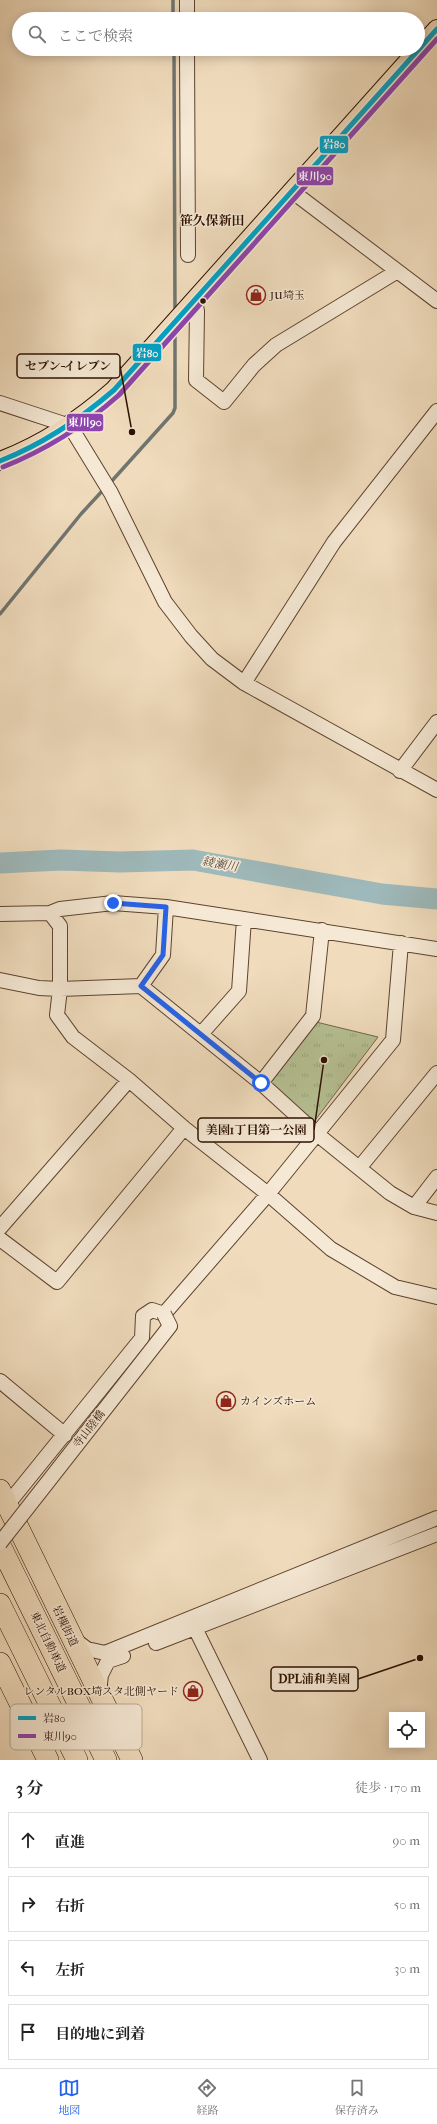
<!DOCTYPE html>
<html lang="ja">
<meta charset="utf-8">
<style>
:root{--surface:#fff;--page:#f2f2f2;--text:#222;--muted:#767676;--line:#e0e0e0;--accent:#2563eb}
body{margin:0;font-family:"IM FELL French Canon","Noto Serif JP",serif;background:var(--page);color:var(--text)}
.controls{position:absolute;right:12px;bottom:12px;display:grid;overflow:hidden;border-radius:0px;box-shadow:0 2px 10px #0003}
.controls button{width:36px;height:36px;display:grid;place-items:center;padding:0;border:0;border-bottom:1px solid var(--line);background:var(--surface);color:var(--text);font:20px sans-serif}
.stop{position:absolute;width:12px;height:12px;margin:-9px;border:3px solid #2563eb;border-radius:50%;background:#fff}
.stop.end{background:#2563eb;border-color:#fff;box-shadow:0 1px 4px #0008}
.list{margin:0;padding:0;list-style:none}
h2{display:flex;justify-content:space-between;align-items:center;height:52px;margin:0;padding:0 16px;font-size:17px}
h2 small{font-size:13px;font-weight:400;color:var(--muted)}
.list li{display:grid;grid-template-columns:26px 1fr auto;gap:12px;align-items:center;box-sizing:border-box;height:56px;margin:0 8px 8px;padding:0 8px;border:1px solid var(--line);border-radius:0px}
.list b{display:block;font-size:15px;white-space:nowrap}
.list em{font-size:13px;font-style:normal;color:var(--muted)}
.icon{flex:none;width:22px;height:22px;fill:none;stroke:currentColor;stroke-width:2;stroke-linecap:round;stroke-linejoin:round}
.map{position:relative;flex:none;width:437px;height:1760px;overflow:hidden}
.search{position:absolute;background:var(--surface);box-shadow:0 2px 10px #0003;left:12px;right:12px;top:12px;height:44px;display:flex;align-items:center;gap:10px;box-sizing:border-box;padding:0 14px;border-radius:22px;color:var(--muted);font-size:15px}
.sheet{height:308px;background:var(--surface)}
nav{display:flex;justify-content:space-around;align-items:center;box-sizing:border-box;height:56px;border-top:1px solid var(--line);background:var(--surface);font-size:11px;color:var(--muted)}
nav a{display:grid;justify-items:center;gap:2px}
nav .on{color:var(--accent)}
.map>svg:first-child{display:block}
.grass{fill:url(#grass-tufts);stroke:#71684a}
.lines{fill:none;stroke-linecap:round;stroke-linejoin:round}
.stream{stroke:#707570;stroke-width:3.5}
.river{stroke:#9eb9bb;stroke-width:21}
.minor-casing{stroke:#5d432f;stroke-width:16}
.major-casing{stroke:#2c1000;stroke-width:20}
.highway-casing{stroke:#2c1000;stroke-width:22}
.minor{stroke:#f5e8d4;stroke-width:14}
.major{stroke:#f0dcbd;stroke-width:18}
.highway{stroke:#f0dcbd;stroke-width:21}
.minor-bridge-casing{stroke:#5d432f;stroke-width:16;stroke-linecap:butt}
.minor-bridge{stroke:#f5e8d4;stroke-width:14}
.bus-1-casing{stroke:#f5e8d4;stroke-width:8}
.bus-2-casing{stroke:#f5e8d4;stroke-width:8}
.bus-1{stroke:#02a1c4;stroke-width:5}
.bus-2{stroke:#8e44ad;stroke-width:5}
.route{stroke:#2563eb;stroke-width:5}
.bus-dot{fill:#2c1000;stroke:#f5e8d4;stroke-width:1.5}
.labels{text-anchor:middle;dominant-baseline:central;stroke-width:3;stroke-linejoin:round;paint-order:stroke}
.poi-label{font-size:11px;fill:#2c1000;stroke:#f5e8d4;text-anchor:start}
.street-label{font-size:11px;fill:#2c1000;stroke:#f5e8d4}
.water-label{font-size:12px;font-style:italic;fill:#544b41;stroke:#f5e8d4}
.quarter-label{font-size:13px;font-weight:bold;fill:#2c1000;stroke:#f5e8d4}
.key{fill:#f5e8d4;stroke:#b9a794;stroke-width:1}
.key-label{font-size:11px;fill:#2c1000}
.leader{fill:none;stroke:#2c1000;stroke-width:1.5}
.callout-dot{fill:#2c1000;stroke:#f5e8d4;stroke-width:1.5}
.callout{fill:#f5e8d4;stroke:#2c1000;stroke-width:1.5}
.callout-label{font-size:12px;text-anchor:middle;font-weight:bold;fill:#2c1000}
.line-badge{stroke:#f5e8d4;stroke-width:1.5}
.badge-label{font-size:11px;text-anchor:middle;font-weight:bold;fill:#fff}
</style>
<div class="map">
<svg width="437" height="1760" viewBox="0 0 437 1760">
<defs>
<pattern id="grass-tufts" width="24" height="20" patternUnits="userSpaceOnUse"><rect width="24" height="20" fill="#b6c194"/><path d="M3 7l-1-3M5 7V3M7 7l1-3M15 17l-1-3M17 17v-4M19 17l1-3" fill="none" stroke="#9da57e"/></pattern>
</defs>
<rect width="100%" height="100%" fill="#f0dcbd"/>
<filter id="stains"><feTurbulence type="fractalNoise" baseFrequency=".005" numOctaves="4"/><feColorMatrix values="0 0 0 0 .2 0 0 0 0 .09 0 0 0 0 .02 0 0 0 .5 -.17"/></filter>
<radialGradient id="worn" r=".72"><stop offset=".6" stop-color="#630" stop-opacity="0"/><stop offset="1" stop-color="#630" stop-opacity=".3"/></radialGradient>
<path class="grass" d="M316 1022 378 1037 313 1123 268 1082Z"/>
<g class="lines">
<path class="stream" d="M173 0V19
M174 49 175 312
M110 483 173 413 175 408V332
M0 614 81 514 104 489"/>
<path class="river" d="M0 863 61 860 120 862 193 860 382 894 437 899"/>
<defs>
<path id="minor" d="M187 0V19
M187 49 188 255
M293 192 437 301
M195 301 197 311 196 380 224 402 254 365 276 345 396 272
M0 403 70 426 111 493 165 602 191 636 212 659 244 683 437 790
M244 683 334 542 437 411
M400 771 437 722
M50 913 60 926V989L57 1015 73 1037 129 1080
M0 914 50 913 60 909 113 903 166 907 437 949
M0 980 39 988 60 989 141 986 261 1083 317 1134 390 1193 414 1207 437 1213
M141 986 163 955 166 907
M201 1034 239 991 244 919
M261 1083 313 1016 322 930
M360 1167 437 1073
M414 1207 437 1177
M0 1228 129 1080 184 1128 268 1194 331 1249 395 1287 437 1297
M0 1239 57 1282 184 1128
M0 1381 65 1435
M7 1505 142 1338 143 1316 152 1310 164 1314 268 1194 393 1040 401 943
M195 1628 260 1760
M75 1640 87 1649 105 1653 437 1518
M156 1643 437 1534
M99 1692 101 1675 108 1661 123 1656"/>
<path id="major" d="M0 461C43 445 80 420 114 390L437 29"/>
<path id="highway" d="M0 1490 132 1760
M0 1545 106 1760
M0 1604 77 1760
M0 1663 48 1760"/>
</defs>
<use href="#minor" class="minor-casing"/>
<use href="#major" class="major-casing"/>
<use href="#highway" class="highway-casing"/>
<use href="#minor" class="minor"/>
<use href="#major" class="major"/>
<use href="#highway" class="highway"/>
<defs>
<path id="minor-bridge" d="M0 1543 170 1326 164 1314"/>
</defs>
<use href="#minor-bridge" class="minor-bridge-casing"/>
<use href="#minor-bridge" class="minor-bridge"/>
<defs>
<path id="bus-1" d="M0 461C43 444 79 420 114 390L437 29"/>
<path id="bus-2" d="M3 467C46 450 84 426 119 395L437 39"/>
</defs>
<use href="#bus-1" class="bus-1-casing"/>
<use href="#bus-2" class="bus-2-casing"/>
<use href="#bus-1" class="bus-1"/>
<use href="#bus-2" class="bus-2"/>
</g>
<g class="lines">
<path class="route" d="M113 903 166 907 163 955 141 986 261 1083"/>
</g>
<defs>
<symbol id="shop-ring" viewBox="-11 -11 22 22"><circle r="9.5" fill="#f5e8d4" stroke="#8f2418" stroke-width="1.5"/><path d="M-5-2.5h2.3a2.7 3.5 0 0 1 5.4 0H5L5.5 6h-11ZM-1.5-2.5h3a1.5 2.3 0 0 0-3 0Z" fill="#8f2418"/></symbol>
</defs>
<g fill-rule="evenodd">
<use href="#shop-ring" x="245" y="284" width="22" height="22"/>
<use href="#shop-ring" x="215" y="1390" width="22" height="22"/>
<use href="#shop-ring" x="182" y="1680" width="22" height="22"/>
</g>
<circle class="bus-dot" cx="203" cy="301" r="3.5"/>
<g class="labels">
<g class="poi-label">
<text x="270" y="295">JU埼玉</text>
<text x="240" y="1401">カインズホーム</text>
<text x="179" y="1691" text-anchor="end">レンタルBOX埼スタ北側ヤード</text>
</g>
<g class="street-label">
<text transform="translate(89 1429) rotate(-52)">寺山陸橋</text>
<text transform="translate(65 1626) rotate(64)">岩槻街道</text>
<text transform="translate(48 1642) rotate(64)">東北自動車道</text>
</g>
<g class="water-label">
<text transform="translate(220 864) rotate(10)">綾瀬川</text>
</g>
<g class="quarter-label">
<text x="212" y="220">笹久保新田</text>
</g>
</g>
<rect x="10" y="1704" width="132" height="46" rx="6" class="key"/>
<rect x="18" y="1716" width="18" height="4" fill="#02a1c4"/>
<rect x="18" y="1734" width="18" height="4" fill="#8e44ad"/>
<g class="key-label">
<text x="43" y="1722">岩80</text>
<text x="43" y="1740">東川90</text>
</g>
<path class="leader" d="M132 432L120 366M324 1060L314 1130M420 1658L358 1679"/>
<g class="callout-dot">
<circle cx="132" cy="432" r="4"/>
<circle cx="324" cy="1060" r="4"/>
<circle cx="420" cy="1658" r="4"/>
</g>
<g class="callout">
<rect x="17" y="354" width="103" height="24" rx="4"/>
<rect x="198" y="1118" width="116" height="24" rx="4"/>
<rect x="271" y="1667" width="87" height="24" rx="4"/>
</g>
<g class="callout-label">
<text x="68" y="370">セブン-イレブン</text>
<text x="256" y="1134">美園1丁目第一公園</text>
<text x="314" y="1683">DPL浦和美園</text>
</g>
<g class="line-badge">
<rect x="319" y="135" width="30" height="19" rx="4" fill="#02a1c4"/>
<rect x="296" y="166" width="38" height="20" rx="4" fill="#8e44ad"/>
<rect x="132" y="343" width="30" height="19" rx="4" fill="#02a1c4"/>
<rect x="66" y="413" width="38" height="19" rx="4" fill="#8e44ad"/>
</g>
<g class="badge-label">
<text x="334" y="148">岩80</text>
<text x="315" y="180">東川90</text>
<text x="147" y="357">岩80</text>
<text x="85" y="426">東川90</text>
</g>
<rect width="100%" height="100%" filter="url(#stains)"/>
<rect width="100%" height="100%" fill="url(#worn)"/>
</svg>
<div class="controls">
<button><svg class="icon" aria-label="locate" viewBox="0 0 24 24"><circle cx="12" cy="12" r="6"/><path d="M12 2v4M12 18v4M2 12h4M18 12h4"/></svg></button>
</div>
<div class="stop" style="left:261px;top:1083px"></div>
<div class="stop end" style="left:113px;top:903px"></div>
<div class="search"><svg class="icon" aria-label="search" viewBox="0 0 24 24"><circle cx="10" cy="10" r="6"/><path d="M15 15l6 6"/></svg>ここで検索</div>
</div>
<section class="sheet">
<h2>3 分<small>徒歩 · 170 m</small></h2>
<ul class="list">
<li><svg class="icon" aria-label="ahead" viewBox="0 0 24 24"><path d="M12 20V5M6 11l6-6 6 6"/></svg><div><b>直進</b></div><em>90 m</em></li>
<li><svg class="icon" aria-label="right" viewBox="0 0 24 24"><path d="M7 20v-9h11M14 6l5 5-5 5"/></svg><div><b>右折</b></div><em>50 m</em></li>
<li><svg class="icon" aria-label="left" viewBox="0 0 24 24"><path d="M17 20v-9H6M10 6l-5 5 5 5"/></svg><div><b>左折</b></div><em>30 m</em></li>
<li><svg class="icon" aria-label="arrive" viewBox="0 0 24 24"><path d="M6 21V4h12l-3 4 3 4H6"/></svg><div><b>目的地に到着</b></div></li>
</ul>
</section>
<nav>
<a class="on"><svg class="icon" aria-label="map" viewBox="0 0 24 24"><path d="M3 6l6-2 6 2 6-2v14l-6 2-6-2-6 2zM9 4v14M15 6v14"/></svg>地図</a>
<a><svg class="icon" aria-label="directions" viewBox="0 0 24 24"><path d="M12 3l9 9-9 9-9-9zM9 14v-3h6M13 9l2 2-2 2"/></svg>経路</a>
<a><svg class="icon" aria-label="saved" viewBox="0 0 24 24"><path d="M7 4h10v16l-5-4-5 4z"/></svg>保存済み</a>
</nav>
